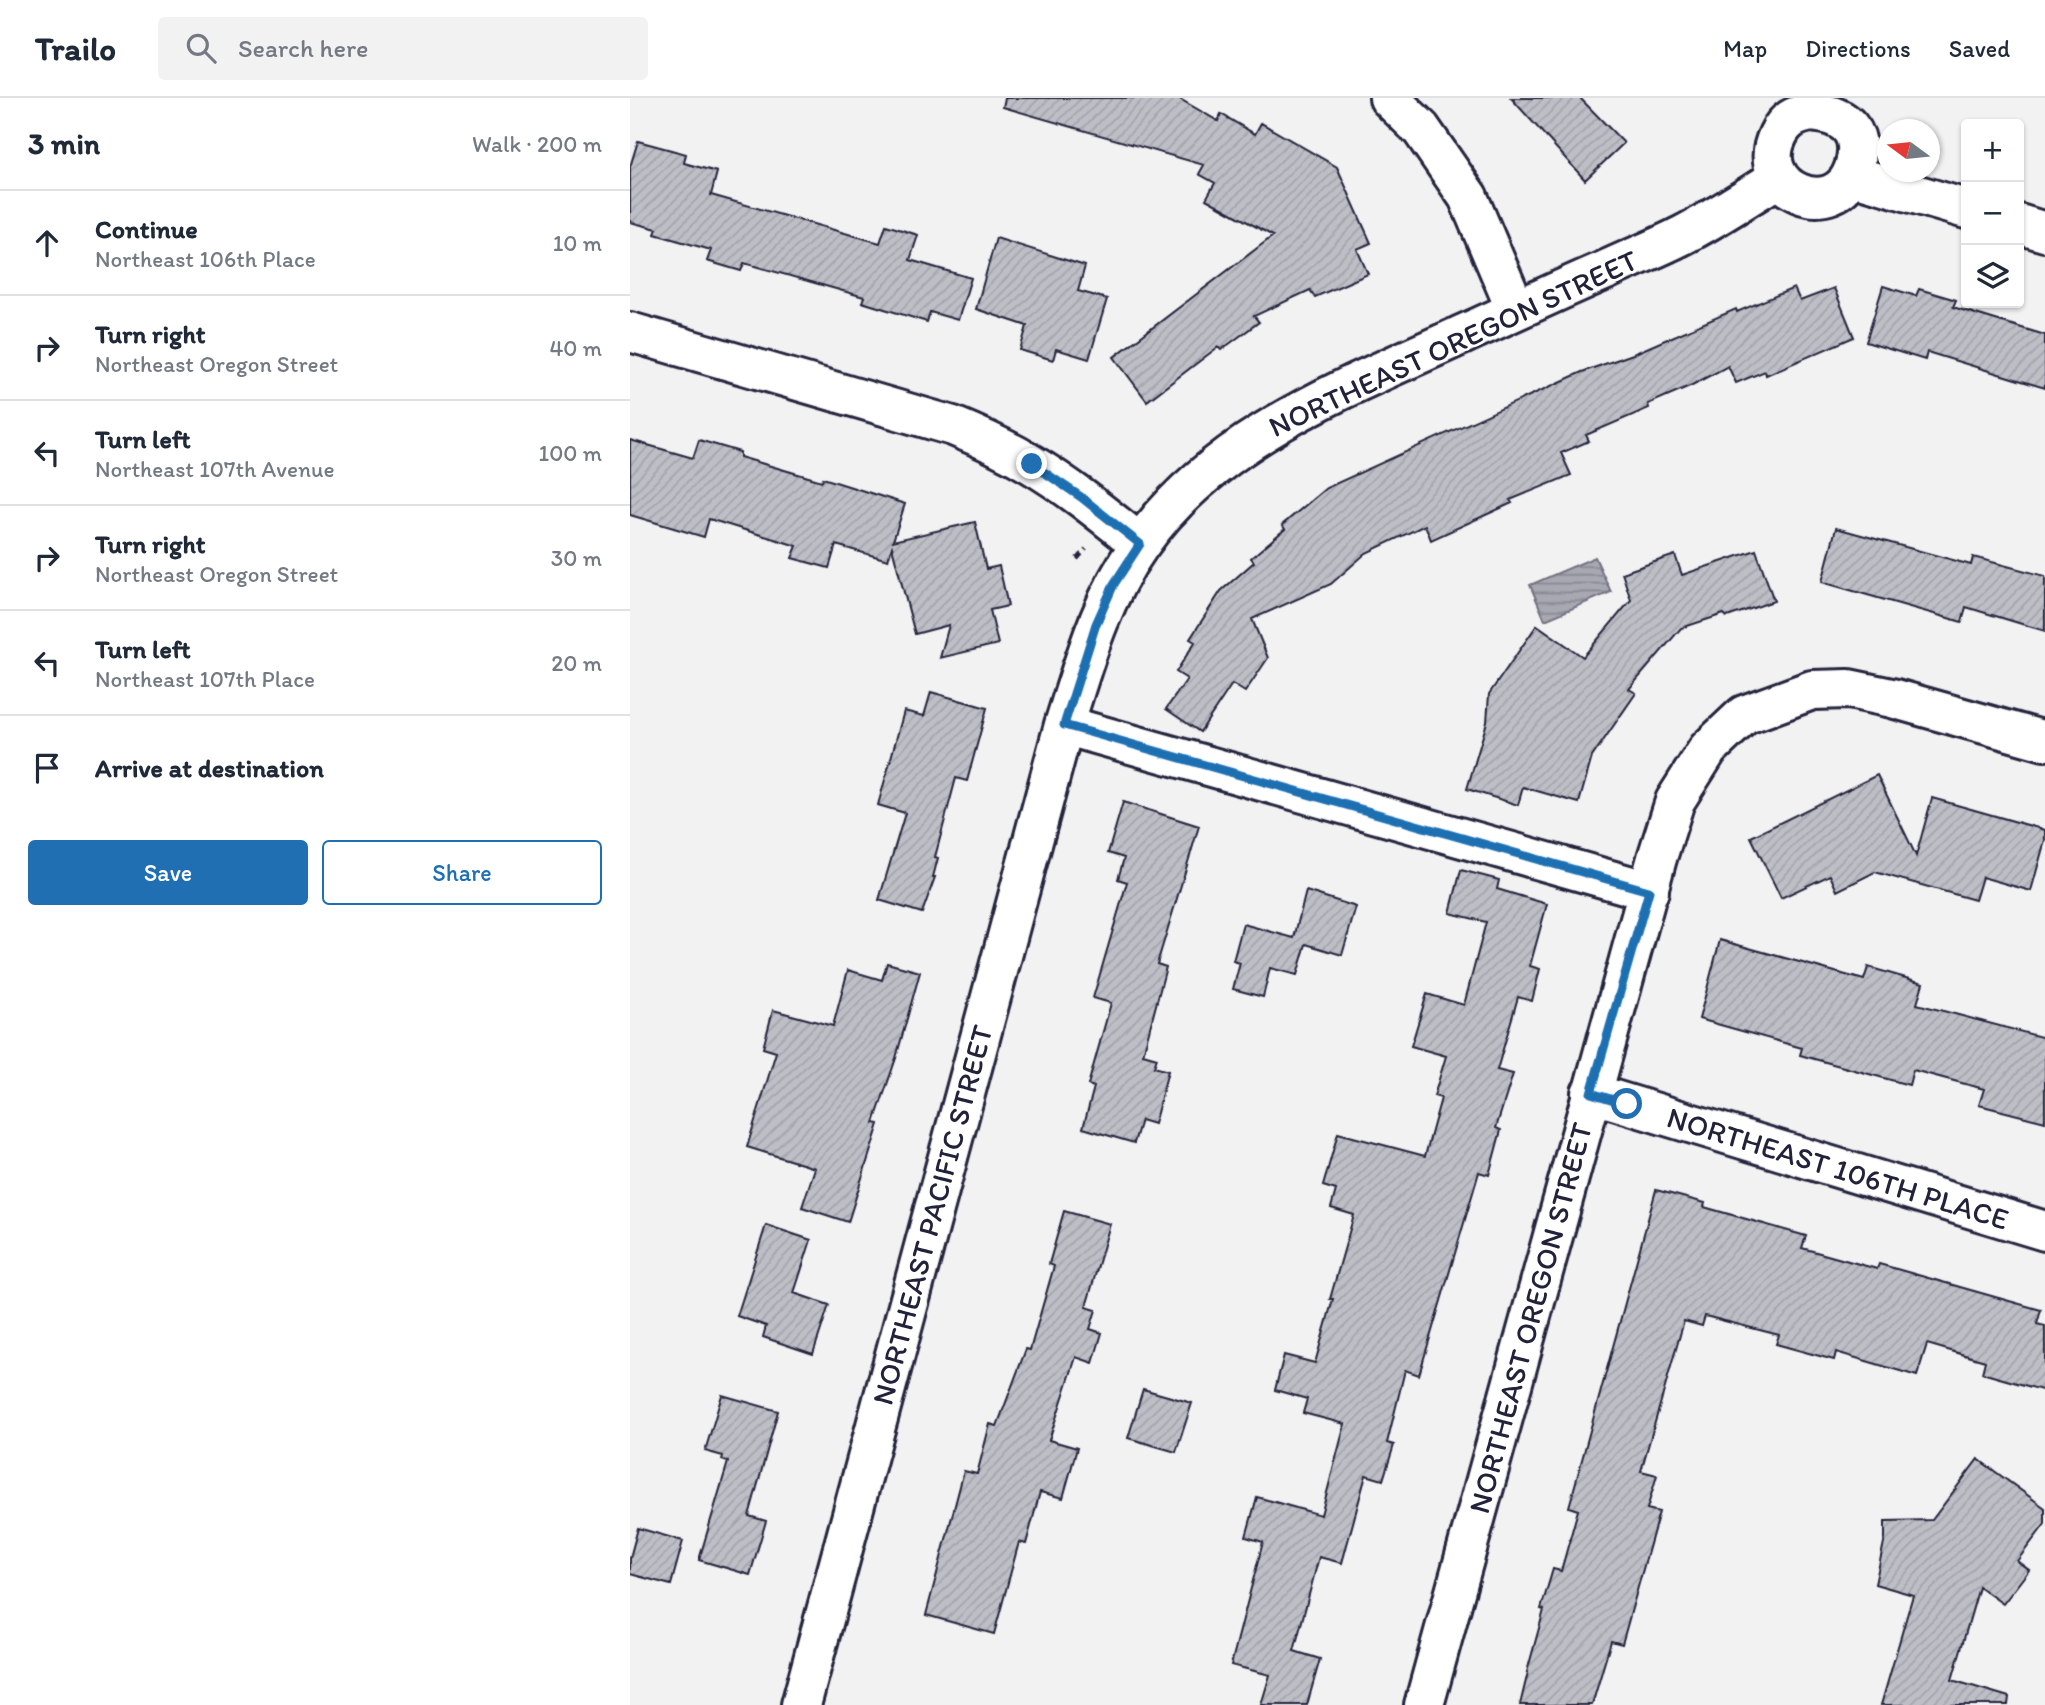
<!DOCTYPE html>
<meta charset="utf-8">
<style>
:root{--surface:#fff;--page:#f2f2f3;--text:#1f2937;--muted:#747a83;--line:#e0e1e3;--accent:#1f6fb2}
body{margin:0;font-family:Itim,sans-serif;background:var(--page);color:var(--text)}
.controls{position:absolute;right:21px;top:21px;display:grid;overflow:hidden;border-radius:7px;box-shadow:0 2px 5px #0004}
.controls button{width:63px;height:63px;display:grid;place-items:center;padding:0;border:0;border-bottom:2px solid var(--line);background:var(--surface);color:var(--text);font:35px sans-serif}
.compass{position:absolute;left:1247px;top:21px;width:63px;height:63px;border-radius:50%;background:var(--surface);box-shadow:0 2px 5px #0004;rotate:285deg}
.stop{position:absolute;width:21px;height:21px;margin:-16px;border:5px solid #1f6fb2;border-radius:50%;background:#fff}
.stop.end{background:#1f6fb2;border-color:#fff;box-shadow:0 2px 7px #0008}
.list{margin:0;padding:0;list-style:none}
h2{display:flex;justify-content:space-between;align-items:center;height:91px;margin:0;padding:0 28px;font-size:30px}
h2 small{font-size:23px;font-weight:400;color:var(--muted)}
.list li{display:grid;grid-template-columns:46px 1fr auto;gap:21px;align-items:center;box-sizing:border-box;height:105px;padding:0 28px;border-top:2px solid var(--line)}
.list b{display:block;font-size:26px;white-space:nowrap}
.list p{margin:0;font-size:23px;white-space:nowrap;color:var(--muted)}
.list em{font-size:23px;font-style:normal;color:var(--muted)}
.actions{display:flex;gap:14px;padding:21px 28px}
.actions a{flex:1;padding:16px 0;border:2px solid var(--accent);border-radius:7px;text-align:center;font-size:24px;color:var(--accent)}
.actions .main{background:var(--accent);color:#fff}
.icon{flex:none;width:38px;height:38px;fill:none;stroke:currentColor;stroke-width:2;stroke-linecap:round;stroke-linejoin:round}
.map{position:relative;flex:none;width:1415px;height:1607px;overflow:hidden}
header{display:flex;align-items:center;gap:42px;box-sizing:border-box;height:98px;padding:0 35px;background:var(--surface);border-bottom:2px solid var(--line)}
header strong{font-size:33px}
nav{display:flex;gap:38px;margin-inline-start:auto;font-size:24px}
.search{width:490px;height:63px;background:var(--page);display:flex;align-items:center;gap:18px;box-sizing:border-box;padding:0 24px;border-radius:7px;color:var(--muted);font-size:26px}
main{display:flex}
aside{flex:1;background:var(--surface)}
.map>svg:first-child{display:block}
.water{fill:url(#water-rules);stroke:#727282;stroke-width:2}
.building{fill:url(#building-hatch);stroke:#22223b;stroke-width:2}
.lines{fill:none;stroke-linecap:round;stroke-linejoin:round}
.minor-casing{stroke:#22223b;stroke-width:44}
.path{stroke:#22223b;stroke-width:4.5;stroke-dasharray:7 5;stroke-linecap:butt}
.minor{stroke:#fff;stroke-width:38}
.route{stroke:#1f6fb2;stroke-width:9}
.labels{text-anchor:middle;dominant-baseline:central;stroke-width:5;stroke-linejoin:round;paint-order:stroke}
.street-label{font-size:30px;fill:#22223b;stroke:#fff}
</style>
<header>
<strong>Trailo</strong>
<div class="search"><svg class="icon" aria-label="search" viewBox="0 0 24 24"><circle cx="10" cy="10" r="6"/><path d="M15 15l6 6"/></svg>Search here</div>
<nav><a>Map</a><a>Directions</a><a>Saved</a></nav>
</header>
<main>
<aside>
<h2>3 min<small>Walk · 200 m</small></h2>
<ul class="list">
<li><svg class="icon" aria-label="ahead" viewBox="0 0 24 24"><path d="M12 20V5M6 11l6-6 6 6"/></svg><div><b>Continue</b><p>Northeast 106th Place</p></div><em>10 m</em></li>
<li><svg class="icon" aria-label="right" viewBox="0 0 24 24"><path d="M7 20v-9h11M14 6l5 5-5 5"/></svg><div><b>Turn right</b><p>Northeast Oregon Street</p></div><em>40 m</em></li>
<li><svg class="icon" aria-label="left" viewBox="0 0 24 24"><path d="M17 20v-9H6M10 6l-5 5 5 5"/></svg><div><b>Turn left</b><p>Northeast 107th Avenue</p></div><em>100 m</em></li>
<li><svg class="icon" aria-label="right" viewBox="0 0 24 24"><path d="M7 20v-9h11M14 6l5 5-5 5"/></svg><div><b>Turn right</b><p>Northeast Oregon Street</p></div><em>30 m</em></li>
<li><svg class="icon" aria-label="left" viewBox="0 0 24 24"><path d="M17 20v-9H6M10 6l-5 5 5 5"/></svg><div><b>Turn left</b><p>Northeast 107th Place</p></div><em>20 m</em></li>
<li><svg class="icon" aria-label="arrive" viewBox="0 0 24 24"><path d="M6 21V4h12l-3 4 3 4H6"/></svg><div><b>Arrive at destination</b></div></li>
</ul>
<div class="actions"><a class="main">Save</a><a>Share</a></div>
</aside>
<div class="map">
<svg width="1415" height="1607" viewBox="0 0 1415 1607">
<defs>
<pattern id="water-rules" width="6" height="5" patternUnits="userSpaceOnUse" patternTransform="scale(1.75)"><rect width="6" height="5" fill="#a8a8b2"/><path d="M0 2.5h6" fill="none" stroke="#888892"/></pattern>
<pattern id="building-hatch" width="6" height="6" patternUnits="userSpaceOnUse" patternTransform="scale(1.75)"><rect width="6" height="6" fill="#bebec6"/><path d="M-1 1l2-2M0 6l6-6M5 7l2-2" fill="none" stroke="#a3a3ab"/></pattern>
</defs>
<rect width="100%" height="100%" fill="#f2f2f3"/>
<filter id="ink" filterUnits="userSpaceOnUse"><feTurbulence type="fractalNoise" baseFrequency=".0143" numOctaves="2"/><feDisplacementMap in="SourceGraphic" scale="14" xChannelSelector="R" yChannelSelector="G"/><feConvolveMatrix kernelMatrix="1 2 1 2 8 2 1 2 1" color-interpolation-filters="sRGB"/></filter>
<g filter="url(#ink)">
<path class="water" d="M965 459 981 494 915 522 900 487Z"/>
<path class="building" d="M375 0H548L588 23 591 16 625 36 631 25 707 69 741 145 727 151 738 176 685 199 680 192 624 218 629 224 591 252 588 249 517 303 484 259 643 138 576 101 585 85 569 76 574 67 373 9Z
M881 0H950L994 45 955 82Z
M8 43 56 56 54 65 87 74 81 97 250 145 256 127 288 137 280 162 341 180 328 222 300 214 297 224 232 204 234 199 114 165 111 173 77 163 81 152 25 136 27 131 0 124V69Z
M366 140 455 168 448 193 477 201 459 261 426 251 423 262 390 252 397 228 346 211Z
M1253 188 1286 198 1289 191 1326 202 1323 209 1415 237V290L1297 254 1295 262 1236 244Z
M1164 190 1170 203 1204 190 1224 239 1136 277 1135 273 1106 285 1098 268 1062 287 1018 306 1019 310 956 337 959 343 931 355 941 377 880 402 882 405 801 442 795 427 736 455 701 486 622 521 638 560 615 594 602 586 570 634 536 611 557 581 546 574 565 544 560 541 591 493 624 464 621 460 655 431 652 427 696 390 952 274 1003 256 1106 211 1107 214Z
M0 342 63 360 69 342 110 354V359L192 383 193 380 275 406 263 443 345 424 356 471 369 468 378 508 360 512 368 546 310 560 319 527 285 536 262 449 258 462 206 447 199 470 162 460 167 448 79 421 74 439 0 417Z
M1206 430 1341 467 1343 459 1415 478V533L1336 509 1332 524 1192 484Z
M1126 452 1144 503 1097 519 1094 516 1051 530 999 591 1006 595 962 659 949 705 893 689 888 707 837 691 857 624 859 596 907 527 953 559 1001 502 992 475 1045 457 1052 477Z
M301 594 357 610 337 683 326 680 305 759 308 760 303 779H305L292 815 249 802 275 715 248 707 274 613 294 618Z
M1247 677 1286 758 1302 700 1415 732V742L1401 793 1352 779 1345 802 1245 774 1207 793 1200 777 1151 800 1121 739Z
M493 704 569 728 527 866 536 869 513 956 527 960 524 969 538 973 524 1026 511 1022 504 1045 453 1030 464 989 458 987 481 905 463 900 497 784 488 781 494 760 478 755Z
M831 772 869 782 867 791 917 806 900 868 910 871 902 903 888 899 867 972 883 976 866 1030 871 1032 859 1077 849 1074 789 1277 775 1272 757 1345 764 1347 753 1382 736 1377 712 1465 689 1459 664 1553 690 1561 677 1607H631L640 1577 601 1567 633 1444 616 1439 627 1399 691 1417 715 1326 673 1315 677 1301 645 1292 654 1257 685 1265 703 1201H700L724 1117 701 1110 706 1092 693 1088 708 1035 795 1058 811 1000 804 998 816 958 781 948 797 896 834 907 856 824 820 815Z
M676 793 726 809 712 857 676 846 667 877 640 870 633 899 603 891 610 865 603 863 613 826 664 840Z
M1090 842 1234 882 1238 869 1293 885 1287 906 1415 940V1024L1349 1007 1354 991 1283 972 1279 987 1170 957 1172 950 1069 921Z
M257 865 290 874 266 960 244 1025 249 1026 218 1124 172 1109 185 1070 117 1049 146 954 133 950 143 912 203 928 218 872 252 882Z
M1026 1092 1075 1105 1074 1109 1176 1138 1172 1150 1247 1171 1249 1166 1411 1212 1407 1226 1415 1228V1293L1352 1275 1355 1263 1297 1246 1287 1278 1206 1254 1204 1262 1146 1246 1149 1237 1075 1218 1072 1228 1054 1223 1011 1373 1027 1377 1017 1411 1029 1414 992 1546 981 1543 962 1607H890L898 1574H897L914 1512 911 1511 923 1471 931 1473 948 1412 939 1409Z
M434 1113 480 1126 456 1209 466 1212 460 1231 472 1235 463 1265 446 1259 419 1342 447 1350 433 1400 410 1394 396 1446 389 1444 364 1536 296 1517 334 1373 347 1376 360 1326 367 1328 396 1251 400 1252 424 1168 419 1166Z
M136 1127 181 1142 164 1195 199 1207 183 1256 133 1239 136 1228 107 1218Z
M513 1291 562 1305 546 1354 498 1340Z
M92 1297 148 1313 119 1418 136 1423 120 1477 69 1462 98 1364 92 1362 93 1358 75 1353Z
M1348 1361 1415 1410V1426L1387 1463 1399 1472 1373 1506 1349 1489 1322 1582 1379 1599 1378 1607H1251L1283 1497 1245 1486 1255 1440V1423L1302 1422Z
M8 1430 53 1443 41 1487 0 1476V1460Z"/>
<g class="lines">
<defs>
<path id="minor" d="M759 0 791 31 838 99 886 212
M1181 14C1216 17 1235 34 1224 70 1206 126 1121 92 1148 37 1155 22 1165 17 1181 14Z
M1221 77 1336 111
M1389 126 1415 134
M0 234 323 328C350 339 376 351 401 366 440 389 475 418 510 446
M434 627 1019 793
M961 995 1415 1133
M171 1607 434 627C454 564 470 503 509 448 586 337 719 289 836 235 883 214 929 192 976 172 1001 160 1028 150 1053 137 1086 120 1117 99 1148 80
M794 1607 1027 760 1045 703 1078 651 1114 617 1182 592 1219 591 1262 600 1415 643"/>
</defs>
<use href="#minor" class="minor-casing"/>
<path class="path" d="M447 461 456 451"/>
<use href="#minor" class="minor"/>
</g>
</g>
<g class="lines" filter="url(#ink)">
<path class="route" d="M402 366 451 399 510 446 484 486 466 526 434 627 1019 793 961 995 997 1006"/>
</g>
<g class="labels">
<g class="street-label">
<text transform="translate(823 245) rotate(-25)">NORTHEAST OREGON STREET</text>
<text transform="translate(1208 1070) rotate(17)">NORTHEAST 106TH PLACE</text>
<text transform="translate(302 1117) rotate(-75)">NORTHEAST PACIFIC STREET</text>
<text transform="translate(900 1220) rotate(-75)">NORTHEAST OREGON STREET</text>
</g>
</g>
</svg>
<div class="controls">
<button>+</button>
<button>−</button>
<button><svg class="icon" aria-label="layers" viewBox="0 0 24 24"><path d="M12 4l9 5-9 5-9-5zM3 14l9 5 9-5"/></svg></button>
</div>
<svg class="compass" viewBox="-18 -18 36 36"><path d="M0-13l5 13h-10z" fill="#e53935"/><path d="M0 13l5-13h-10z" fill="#747a83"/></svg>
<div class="stop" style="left:997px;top:1006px"></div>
<div class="stop end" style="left:402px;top:366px"></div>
</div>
</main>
